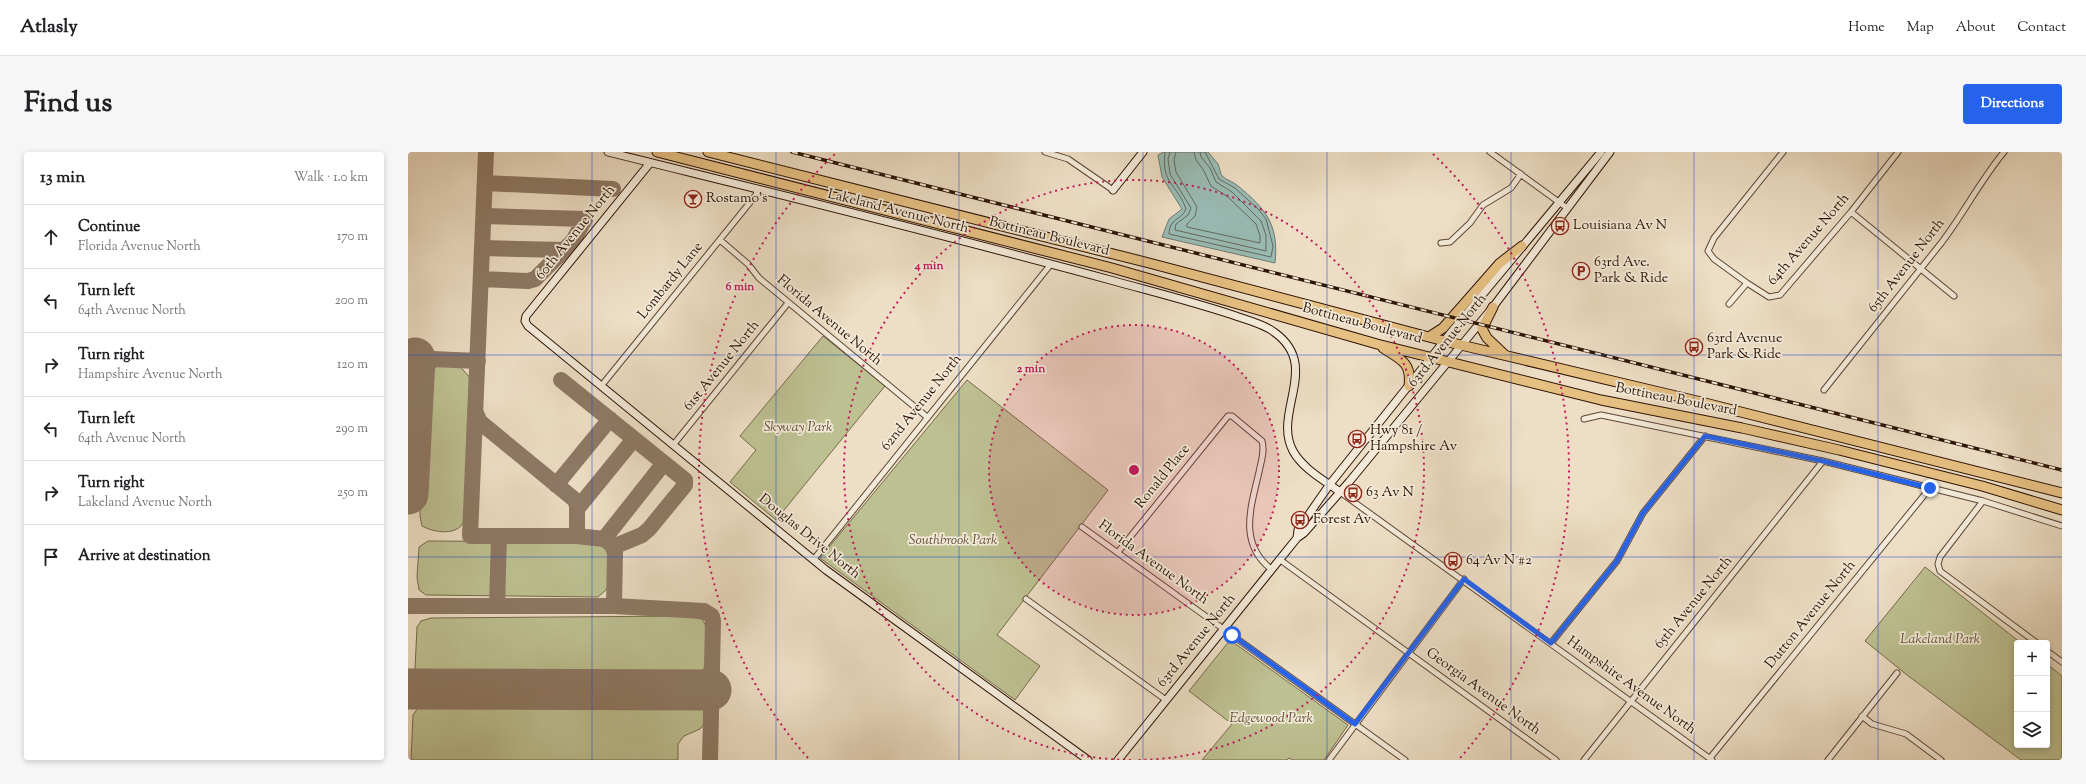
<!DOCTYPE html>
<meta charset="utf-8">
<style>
:root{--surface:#fff;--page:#f6f6f6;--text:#202124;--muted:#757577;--line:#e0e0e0;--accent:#2563eb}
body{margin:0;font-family:"Sorts Mill Goudy",serif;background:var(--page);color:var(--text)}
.controls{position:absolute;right:12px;bottom:12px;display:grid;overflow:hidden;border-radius:4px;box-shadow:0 2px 6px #0003}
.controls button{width:36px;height:36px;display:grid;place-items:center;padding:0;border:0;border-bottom:1px solid var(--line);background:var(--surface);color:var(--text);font:20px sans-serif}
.stop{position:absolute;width:12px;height:12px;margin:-9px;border:3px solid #2563eb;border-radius:50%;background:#fff}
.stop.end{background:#2563eb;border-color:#fff;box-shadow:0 1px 4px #0008}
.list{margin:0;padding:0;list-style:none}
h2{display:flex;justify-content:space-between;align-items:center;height:52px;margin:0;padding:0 16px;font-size:17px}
h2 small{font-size:13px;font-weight:400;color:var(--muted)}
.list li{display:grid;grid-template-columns:26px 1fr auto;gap:12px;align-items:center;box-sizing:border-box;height:64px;padding:0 16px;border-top:1px solid var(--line)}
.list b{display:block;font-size:15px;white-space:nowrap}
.list p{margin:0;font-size:13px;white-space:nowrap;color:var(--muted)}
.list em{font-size:13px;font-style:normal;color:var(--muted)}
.icon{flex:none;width:22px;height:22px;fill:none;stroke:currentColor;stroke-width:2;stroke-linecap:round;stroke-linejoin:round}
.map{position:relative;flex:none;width:1654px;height:608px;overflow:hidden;border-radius:4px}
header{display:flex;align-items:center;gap:24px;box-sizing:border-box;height:56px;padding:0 20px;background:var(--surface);border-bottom:1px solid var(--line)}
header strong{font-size:19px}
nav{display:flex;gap:22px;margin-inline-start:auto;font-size:14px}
.intro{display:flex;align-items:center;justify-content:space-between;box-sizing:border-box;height:96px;padding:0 24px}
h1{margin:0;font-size:28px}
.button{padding:10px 18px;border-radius:4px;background:var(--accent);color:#fff;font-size:14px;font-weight:700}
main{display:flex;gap:24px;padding:0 24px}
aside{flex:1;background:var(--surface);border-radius:4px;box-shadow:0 2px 6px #0003}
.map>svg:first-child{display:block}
.green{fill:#bdc091;stroke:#766a4b}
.water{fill:#99bcb5;stroke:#6e796f}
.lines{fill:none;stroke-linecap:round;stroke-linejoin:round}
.shore{stroke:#64685d;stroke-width:1}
.taxiway{stroke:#8e7965;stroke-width:16}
.runway{stroke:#8e7965;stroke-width:41}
.street-casing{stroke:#5e4635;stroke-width:7}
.secondary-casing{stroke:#2e1405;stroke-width:9}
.highway-casing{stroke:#2e1405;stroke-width:11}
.street{stroke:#f3ead9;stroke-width:5}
.secondary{stroke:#f3ead9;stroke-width:7}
.highway{stroke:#e6bf82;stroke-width:9}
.rail-casing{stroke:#2e1405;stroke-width:3.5}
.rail{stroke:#f3ead9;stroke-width:2;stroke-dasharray:6;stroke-linecap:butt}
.route{stroke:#2563eb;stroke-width:5}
.grid{fill:none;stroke:#1d4ed8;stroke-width:1;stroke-opacity:0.55}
.ring{fill:none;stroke:#c2185b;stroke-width:2;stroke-dasharray:2 4}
.labels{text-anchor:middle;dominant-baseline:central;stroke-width:3.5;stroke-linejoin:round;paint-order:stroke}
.poi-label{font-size:14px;fill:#2e1405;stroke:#f3ead9;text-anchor:start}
.street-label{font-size:14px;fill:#2e1405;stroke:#f3ead9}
.park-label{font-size:14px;font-style:italic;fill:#605036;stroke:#f3ead9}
.centre{fill:#c2185b;stroke:#f3ead9;stroke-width:2}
.ring-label{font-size:12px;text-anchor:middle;font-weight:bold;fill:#c2185b;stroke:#f3ead9;stroke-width:3.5;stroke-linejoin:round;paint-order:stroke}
</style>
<header>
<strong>Atlasly</strong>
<nav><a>Home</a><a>Map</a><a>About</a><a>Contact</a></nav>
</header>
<div class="intro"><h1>Find us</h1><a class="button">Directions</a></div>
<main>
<aside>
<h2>13 min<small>Walk · 1.0 km</small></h2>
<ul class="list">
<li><svg class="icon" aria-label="ahead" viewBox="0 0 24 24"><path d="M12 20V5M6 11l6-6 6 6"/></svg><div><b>Continue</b><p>Florida Avenue North</p></div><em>170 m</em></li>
<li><svg class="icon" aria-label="left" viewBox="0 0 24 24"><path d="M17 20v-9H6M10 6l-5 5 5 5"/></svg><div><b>Turn left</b><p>64th Avenue North</p></div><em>200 m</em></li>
<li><svg class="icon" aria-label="right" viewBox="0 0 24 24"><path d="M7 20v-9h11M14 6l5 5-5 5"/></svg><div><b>Turn right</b><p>Hampshire Avenue North</p></div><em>120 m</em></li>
<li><svg class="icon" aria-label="left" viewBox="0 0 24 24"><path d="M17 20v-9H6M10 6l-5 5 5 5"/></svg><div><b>Turn left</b><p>64th Avenue North</p></div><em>290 m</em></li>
<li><svg class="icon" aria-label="right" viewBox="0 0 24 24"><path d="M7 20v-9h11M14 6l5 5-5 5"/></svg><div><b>Turn right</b><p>Lakeland Avenue North</p></div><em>250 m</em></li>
<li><svg class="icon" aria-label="arrive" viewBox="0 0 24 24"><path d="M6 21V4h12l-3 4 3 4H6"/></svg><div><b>Arrive at destination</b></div></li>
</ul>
</aside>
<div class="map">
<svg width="1654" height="608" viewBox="0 0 1654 608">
<rect width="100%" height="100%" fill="#eddec5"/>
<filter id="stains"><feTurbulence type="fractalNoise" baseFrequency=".005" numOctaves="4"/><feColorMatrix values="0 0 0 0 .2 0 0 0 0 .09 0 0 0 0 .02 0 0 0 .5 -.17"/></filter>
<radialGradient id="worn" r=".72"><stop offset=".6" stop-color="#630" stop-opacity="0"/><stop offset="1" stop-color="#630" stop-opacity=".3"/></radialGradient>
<path class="green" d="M415 184 477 234 368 368 322 330 348 298 332 284Z
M31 212H50L62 226 56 369C50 384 27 381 14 374L12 364 17 225Z
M559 228 700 338 589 483 632 514 607 548 412 406Z
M20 389 190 390C206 398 202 422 199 437L190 445 18 443 11 438 9 425 11 395Z
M1517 415 1613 491H1609V593H1639V512L1654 524V608H1613L1499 523 1457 489Z
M277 464 294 467C303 478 302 516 290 525L20 526 12 523 7 517 9 475 13 469 23 466Z
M822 488 940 573 916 608H884L881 606 879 608H794L824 572 781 539Z
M26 549H288L297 555V571L292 577 276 584 270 592V608H3L5 563 13 552Z"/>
<path class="water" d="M755 0H800C803 4 807 8 810 12 812 16 812 21 814 24 818 28 826 30 830 34 858 57 871 73 867 111L754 85 761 67 774 57 754 25 750 3Z"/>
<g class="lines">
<path class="shore" d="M757 0C753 33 769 31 778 57 774 68 761 66 761 82L863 105 865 94 858 67 850 57 827 36 811 27 797 0
M762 0 760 7 762 22 783 56 780 63 768 72 767 78 858 99V83L853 69 824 40 808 30 802 16 793 5 792 0
M768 0 766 8 768 20 789 55 787 64 779 72V75L852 91V84L848 72 820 45 803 34 796 19 788 8 786 0"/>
<path class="taxiway" d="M78 0 62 384H169L196 387 203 392 207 400 206 454
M77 31 205 37
M74 96 156 98
M73 127 120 129 127 127 165 89 177 67 76 64
M0 206 70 209
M153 228 277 328V333L273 338 241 377 234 383 205 395
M67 259 72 270 167 348 169 354V384
M148 333 202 267
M169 357 226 287
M196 387 256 311
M0 454H206L296 459 304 464 305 469 302 608
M89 454 91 384"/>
<path class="runway" d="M0 342 7 206
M0 537 303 538"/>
<defs>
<path id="street" d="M637 0 660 7 705 38
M1082 0 1159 56
M1443 60 1546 144
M312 88 340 112 351 126 519 265
M1033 91 1042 90 1062 71 1075 53 1103 36 1113 22
M1339 131 1306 107 1300 99 1306 86 1375 0
M1321 152 1339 131 1361 145 1372 143 1443 60 1490 0
M194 233 348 43 349 38
M1416 238 1534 90C1556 61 1572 29 1596 0
M1176 267 1193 263 1415 309 1575 349 1654 374
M266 292 380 151
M932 340 1304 608
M1575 349 1532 405 1530 412 1532 419 1629 491
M674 375 997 608
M710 400 820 264H824L854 289C857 299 853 310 851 320 843 355 830 391 863 417
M406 407 643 112
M871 407 1148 608
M618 447 758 548
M1143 491 1209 409 1235 361 1297 284
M1639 499 1654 510
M1454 564 1464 572 1498 582 1533 608
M1302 606 1522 336
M921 608 1056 427
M1176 608 1415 309
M1420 608 1489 521"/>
<path id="secondary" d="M200 0C369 42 538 83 706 129 746 140 786 150 825 163 838 168 854 171 866 180 914 214 864 260 885 299 895 317 916 328 932 340
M242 11 118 164 117 169 120 174 418 418 680 608
M705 38 735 0
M889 386 890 378 922 332 1045 178 1193 0
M710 608 889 386 896 381 941 330 1085 155 1202 0"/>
<path id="highway" d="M249 0 704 116 969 192 1193 248 1334 276 1431 298 1574 334 1654 358
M300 0 741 111 1036 189 1293 250 1654 341
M1085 155 1074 177 1079 186 1097 203
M1021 185 1035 176 1092 111 1114 94
M975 196C992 207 1004 210 1001 234"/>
</defs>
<use href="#street" class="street-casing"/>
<use href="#secondary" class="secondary-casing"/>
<use href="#highway" class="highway-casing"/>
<use href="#street" class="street"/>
<use href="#secondary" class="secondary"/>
<use href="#highway" class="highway"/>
<defs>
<path id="rail" d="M384 0 1654 318"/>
</defs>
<use href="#rail" class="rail-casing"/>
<use href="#rail" class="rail"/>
</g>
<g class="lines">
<path class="route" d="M824 483 947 572 1056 427 1143 491 1209 409 1235 361 1297 284 1415 309 1522 336"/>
</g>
<path class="grid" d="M184 0V608M368 0V608M551 0V608M735 0V608M919 0V608M1103 0V608M1286 0V608M1470 0V608M0 203H1654M0 405H1654"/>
<circle cx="726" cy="318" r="145" fill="#c2185b" fill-opacity=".12"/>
<g class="ring">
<circle cx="726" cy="318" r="145"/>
<path d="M723 608A290 290 0 1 1 729 608"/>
<path d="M400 606A435 435 0 0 1 427 2M1025 2A435 435 0 0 1 1052 606"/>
</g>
<defs>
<symbol id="bar-ring" viewBox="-11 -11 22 22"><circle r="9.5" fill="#f3ead9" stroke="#8f2418" stroke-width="1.5"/><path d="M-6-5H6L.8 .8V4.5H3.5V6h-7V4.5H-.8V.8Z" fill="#8f2418"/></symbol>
<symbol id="bus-ring" viewBox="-11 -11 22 22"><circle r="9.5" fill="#f3ead9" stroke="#8f2418" stroke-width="1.5"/><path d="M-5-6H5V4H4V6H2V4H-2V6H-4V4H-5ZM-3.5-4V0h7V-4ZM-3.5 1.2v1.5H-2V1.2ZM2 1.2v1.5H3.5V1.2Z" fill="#8f2418"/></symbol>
<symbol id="parking-ring" viewBox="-11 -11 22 22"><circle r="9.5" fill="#f3ead9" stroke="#8f2418" stroke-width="1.5"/><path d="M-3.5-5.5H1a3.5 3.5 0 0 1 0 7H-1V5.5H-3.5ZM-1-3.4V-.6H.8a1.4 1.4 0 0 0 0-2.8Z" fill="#8f2418"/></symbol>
</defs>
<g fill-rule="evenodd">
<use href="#bar-ring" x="275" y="37" width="20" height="20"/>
<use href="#bus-ring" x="1142" y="64" width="20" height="20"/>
<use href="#parking-ring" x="1163" y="109" width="20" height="20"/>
<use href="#bus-ring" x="1276" y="185" width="20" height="20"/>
<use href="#bus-ring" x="939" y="277" width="20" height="20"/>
<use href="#bus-ring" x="935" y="331" width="20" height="20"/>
<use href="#bus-ring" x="882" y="358" width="20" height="20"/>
<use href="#bus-ring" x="1035" y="399" width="20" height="20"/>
</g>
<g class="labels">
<g class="poi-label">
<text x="298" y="47">Rostamo's</text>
<text x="1165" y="74">Louisiana Av N</text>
<text x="1186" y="111">63rd Ave.<tspan x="1186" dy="16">Park &amp; Ride</tspan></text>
<text x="1299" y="187">63rd Avenue<tspan x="1299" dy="16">Park &amp; Ride</tspan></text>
<text x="962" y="279">Hwy 81 /<tspan x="962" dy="16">Hampshire Av</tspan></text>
<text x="958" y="341">63 Av N</text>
<text x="905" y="368">Forest Av</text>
<text x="1058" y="409">64 Av N #2</text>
</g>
<g class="street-label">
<text transform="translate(490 60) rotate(14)">Lakeland Avenue North</text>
<text transform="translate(168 81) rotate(-51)">60th Avenue North</text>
<text transform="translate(641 85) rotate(14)">Bottineau Boulevard</text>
<text transform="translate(1401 88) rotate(-49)">64th Avenue North</text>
<text transform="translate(1499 114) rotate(-52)">65th Avenue North</text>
<text transform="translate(263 129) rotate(-51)">Lombardy Lane</text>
<text transform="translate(421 169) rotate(40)">Florida Avenue North</text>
<text transform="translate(954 172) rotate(15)">Bottineau Boulevard</text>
<text transform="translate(1040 189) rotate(-51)">63rd Avenue North</text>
<text transform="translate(314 214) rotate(-51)">61st Avenue North</text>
<text transform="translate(1268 248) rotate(11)">Bottineau Boulevard</text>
<text transform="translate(514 251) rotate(-51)">62nd Avenue North</text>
<text transform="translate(755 325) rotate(-51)">Ronald Place</text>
<text transform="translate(401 385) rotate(39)">Douglas Drive North</text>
<text transform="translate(745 411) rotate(36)">Florida Avenue North</text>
<text transform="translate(1286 451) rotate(-51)">65th Avenue North</text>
<text transform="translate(1403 463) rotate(-51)">Dutton Avenue North</text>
<text transform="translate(789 489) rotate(-51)">63rd Avenue North</text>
<text transform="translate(1223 534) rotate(36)">Hampshire Avenue North</text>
<text transform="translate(1075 540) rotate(36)">Georgia Avenue North</text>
</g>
<g class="park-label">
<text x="390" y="276">Skyway Park</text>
<text x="545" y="389">Southbrook Park</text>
<text x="1532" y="488">Lakeland Park</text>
<text x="863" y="567">Edgewood Park</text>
</g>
</g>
<circle cx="726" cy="318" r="6" class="centre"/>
<g class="ring-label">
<text x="521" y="117">4 min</text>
<text x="332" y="138">6 min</text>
<text x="623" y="220">2 min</text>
</g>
<rect width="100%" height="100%" filter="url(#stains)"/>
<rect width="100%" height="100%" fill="url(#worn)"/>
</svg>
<div class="controls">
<button>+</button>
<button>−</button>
<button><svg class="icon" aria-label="layers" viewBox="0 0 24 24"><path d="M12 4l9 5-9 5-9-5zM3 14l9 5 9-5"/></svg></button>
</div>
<div class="stop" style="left:824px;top:483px"></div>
<div class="stop end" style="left:1522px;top:336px"></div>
</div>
</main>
